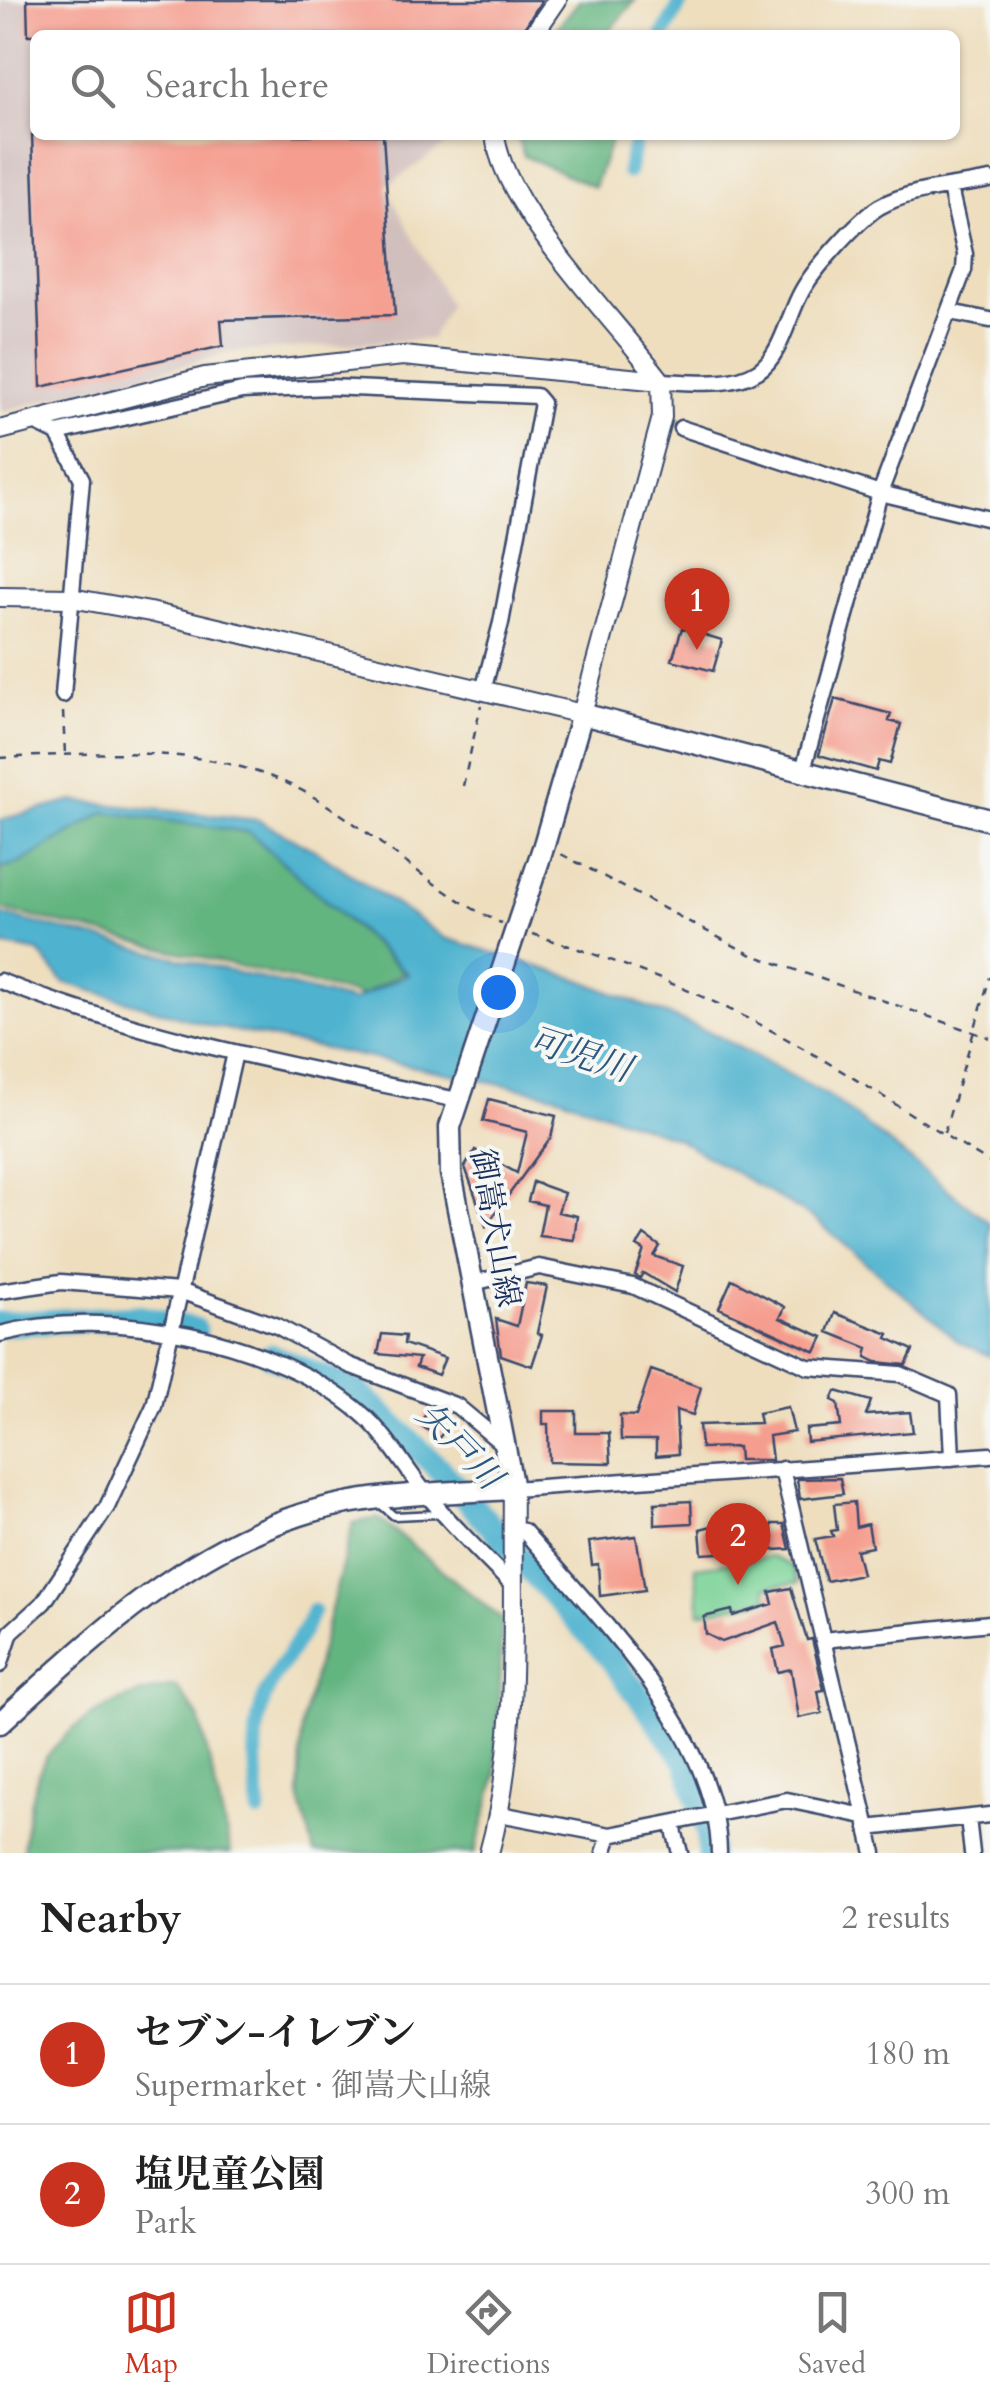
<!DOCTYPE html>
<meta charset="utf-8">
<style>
:root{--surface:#fff;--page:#f2f2f2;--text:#222;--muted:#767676;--line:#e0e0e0;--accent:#c8321e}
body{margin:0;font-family:Cardo,"Noto Serif JP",serif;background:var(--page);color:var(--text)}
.you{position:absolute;left:498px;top:992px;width:35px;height:35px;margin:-25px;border:8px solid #fff;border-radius:50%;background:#1a73e8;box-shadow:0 0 0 15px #1a73e833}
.badge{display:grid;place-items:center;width:65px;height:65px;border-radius:50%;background:var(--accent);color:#fff;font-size:32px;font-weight:700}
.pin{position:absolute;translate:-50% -82px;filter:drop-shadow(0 2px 5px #0008)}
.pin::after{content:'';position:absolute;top:52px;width:35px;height:30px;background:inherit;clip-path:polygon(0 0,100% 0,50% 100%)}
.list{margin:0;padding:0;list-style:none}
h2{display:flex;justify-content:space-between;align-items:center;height:130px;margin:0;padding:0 40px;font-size:42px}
h2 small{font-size:32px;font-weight:400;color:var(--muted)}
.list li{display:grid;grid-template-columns:65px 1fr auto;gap:30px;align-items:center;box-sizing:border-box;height:140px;padding:0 40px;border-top:2px solid var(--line)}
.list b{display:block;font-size:38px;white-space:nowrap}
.list p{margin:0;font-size:32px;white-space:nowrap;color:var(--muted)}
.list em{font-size:32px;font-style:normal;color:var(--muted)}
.icon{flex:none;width:55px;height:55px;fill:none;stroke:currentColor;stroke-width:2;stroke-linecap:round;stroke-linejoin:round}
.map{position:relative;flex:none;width:990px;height:1853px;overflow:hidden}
.search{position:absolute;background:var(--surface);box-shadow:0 2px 8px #0004;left:30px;right:30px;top:30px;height:110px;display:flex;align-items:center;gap:25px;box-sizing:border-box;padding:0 35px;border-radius:15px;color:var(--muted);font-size:38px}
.sheet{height:410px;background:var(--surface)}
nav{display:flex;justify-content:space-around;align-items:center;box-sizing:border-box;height:140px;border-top:2px solid var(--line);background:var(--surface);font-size:28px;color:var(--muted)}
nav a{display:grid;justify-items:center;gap:5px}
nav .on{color:var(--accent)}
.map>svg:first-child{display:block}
.industrial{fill:#d1bfbd}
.green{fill:#7bd398;stroke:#4b817b;stroke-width:2.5}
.forest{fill:#64b580;stroke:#40726f;stroke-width:2.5}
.water{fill:#50b3cf;stroke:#367196;stroke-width:2.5}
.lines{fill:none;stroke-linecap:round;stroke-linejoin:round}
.canal{stroke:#50b3cf;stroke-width:15}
.river{stroke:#50b3cf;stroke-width:25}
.building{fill:#f59d8e}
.service-casing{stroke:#3b496c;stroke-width:11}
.minor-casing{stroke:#3b496c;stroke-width:19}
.tertiary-casing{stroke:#3b496c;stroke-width:22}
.secondary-casing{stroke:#3b496c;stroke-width:25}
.path{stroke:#3b496c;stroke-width:2.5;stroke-dasharray:8 8;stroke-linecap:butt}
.service{stroke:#fff;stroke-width:6}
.minor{stroke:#fff;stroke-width:14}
.tertiary{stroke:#fff;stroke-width:18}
.secondary{stroke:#fff;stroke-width:20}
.labels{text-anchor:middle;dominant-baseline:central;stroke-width:8;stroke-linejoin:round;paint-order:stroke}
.street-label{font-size:32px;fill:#1b2f5e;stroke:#f6f6f2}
.water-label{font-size:35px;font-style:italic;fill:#2b5780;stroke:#f6f6f2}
</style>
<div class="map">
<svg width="990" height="1853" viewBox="0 0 990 1853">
<rect width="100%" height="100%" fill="#f6f6f2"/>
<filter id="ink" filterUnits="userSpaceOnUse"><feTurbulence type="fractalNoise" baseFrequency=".01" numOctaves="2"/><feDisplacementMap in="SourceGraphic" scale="20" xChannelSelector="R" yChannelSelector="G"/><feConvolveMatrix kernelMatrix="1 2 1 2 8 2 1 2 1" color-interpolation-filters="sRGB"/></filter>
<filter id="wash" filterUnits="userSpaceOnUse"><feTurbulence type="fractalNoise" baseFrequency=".0048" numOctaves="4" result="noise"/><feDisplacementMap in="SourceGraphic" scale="40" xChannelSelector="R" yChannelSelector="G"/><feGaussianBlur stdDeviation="2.25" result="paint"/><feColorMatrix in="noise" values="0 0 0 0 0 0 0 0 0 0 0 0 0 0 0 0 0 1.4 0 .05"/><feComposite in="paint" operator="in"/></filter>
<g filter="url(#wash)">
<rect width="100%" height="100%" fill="#eedebe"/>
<path class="industrial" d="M0 0H557L532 35H35V135H459L386 187 449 305 431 339 233 352 0 412Z"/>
<path class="green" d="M771 1557 792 1566 798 1583 766 1587 768 1599 700 1613 695 1567Z"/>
<path class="forest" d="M580 0H635L606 35H551Z
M516 135H613L594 187 524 156Z
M105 812 249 832 404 972 361 996 0 909V868L20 863Z
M378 1518 502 1619 496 1777 475 1853H314L299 1796 302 1723 353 1523Z
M176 1686 199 1717 231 1853H23C24 1831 34 1772 48 1755 79 1715 128 1692 176 1686Z"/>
<path class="water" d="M73 801 258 820 318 852 445 938 581 980 716 1035 832 1098 990 1223V1356L959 1342 816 1220 676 1138 556 1095 211 1026 63 982 39 952 0 945V914L352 1001 408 974 249 832 105 812 20 863 0 868V820Z"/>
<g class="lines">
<path class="canal" d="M663 35 682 0
M628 172 636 135
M259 1812C256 1775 251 1729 266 1694 277 1666 300 1643 313 1611"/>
<path class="river" d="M0 1324 138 1317 195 1330
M271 1356 357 1391 440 1470 610 1657 687 1761 709 1835V1853"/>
</g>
<g id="blocks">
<path class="building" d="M27 0H542L520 35H28Z
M32 135H383L395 315 221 320 223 346 41 387Z
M682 628 722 640 713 671 672 660Z
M835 699 891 714 889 721 901 724 890 764 879 761 876 771 819 755Z
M489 1099 556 1116 551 1137 486 1226 465 1167 475 1150 517 1173 527 1132 483 1121Z
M533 1182 564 1193 558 1212 577 1216 574 1240 539 1236 545 1205 528 1201Z
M644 1235 660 1246 654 1256 683 1266 675 1292 643 1273 640 1278 635 1275 644 1250 637 1246Z
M732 1279 785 1307 780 1318 823 1337 816 1352 719 1308Z
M526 1283 547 1286 537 1333 542 1335 532 1366 501 1355 496 1319 517 1326Z
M835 1313 889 1334 887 1338 913 1350 906 1365 876 1362 866 1357 868 1348 828 1332Z
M382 1334 405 1336 404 1344 445 1358 438 1375 416 1367 419 1358 378 1354Z
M651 1370 701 1387 693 1415 676 1410 678 1454 656 1456V1440H621L620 1415 636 1416Z
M836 1391 871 1401 866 1415 910 1412 913 1432 807 1442 806 1429 841 1426 838 1403 832 1400Z
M431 1407 451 1421 439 1438 419 1424Z
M788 1407 794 1432 769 1436 772 1460H739L738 1447 701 1448 699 1425 760 1423 758 1413Z
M543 1411H576V1433H609L611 1463 549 1462 548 1424H543Z
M840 1478 843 1494 800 1499 797 1479Z
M691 1501 692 1523 655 1525V1503Z
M854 1502 856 1527 868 1524 872 1547 856 1550 862 1574 826 1581 815 1539 833 1536 831 1531 837 1530 834 1504Z
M723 1523 738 1533 772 1531V1524H784L790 1549 702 1554 700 1529Z
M636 1536 645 1590 600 1596 598 1564 592 1565 589 1542Z
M791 1588 807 1640 812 1639 824 1690 818 1691 822 1713 799 1718 791 1669 778 1672 773 1649 785 1646 778 1622 722 1642 706 1634 704 1617 732 1610 733 1616 773 1604 770 1592Z"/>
</g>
</g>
<g filter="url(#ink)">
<use href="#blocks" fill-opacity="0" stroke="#3b496c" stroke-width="2.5"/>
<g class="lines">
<defs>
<path id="service" d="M380 1504 394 1516 438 1514"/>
<path id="minor" d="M950 312 990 320
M661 381C691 382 731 388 758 371 782 355 788 315 802 291 814 269 858 220 879 207 910 189 955 187 990 180
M34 422 57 433 82 479 63 695
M681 428 880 493 990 519
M57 433 242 391 329 387 536 396 542 403 501 623 484 687
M803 770 880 493 964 270 965 254 950 188
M0 981C147 1040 303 1067 457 1100
M473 1283 539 1267 633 1286 808 1367 900 1374 949 1395 952 1458
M0 1291 61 1282 180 1291 277 1326 349 1365 457 1406 505 1446
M0 1334C109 1305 275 1339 361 1413 385 1433 404 1466 423 1490 450 1524 482 1554 512 1585
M782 1469 874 1853
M513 1489 990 1455
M512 1529 524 1531C597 1615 718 1736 719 1853
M823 1640 990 1623
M0 1665 11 1632 44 1602 107 1507 154 1406 235 1053
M500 1814 610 1835 787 1800 864 1816
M968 1818 972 1853
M673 1826 680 1853
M867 1828 990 1815
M604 1853 610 1835"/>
<path id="tertiary" d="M533 35 557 0
M0 430 205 377 403 356 661 381
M0 597 71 598 150 612 582 714 662 417 661 381C614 318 503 208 495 135
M489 1853C521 1737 511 1609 513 1489"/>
<path id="secondary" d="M0 1723C91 1640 180 1554 300 1515 367 1493 443 1493 513 1489L451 1173 450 1127 544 845 582 714 990 820"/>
</defs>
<use href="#service" class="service-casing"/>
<use href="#minor" class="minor-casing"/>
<use href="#tertiary" class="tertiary-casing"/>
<use href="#secondary" class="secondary-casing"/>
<path class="path" d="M63 712 65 754
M0 758C107 753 215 741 312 796 378 834 432 892 501 923
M463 786 481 705
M561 854 750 954 990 1038
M532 934C600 955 669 980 733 1011 822 1054 905 1112 990 1163
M944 1133 990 977"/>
<use href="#service" class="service"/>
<use href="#minor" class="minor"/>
<use href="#tertiary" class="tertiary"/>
<use href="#secondary" class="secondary"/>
</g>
</g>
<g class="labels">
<g class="street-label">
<text transform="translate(495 1228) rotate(80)">御嵩犬山線</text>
</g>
<g class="water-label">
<text transform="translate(580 1055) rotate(18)">可児川</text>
<text transform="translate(459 1446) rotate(46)">矢戸川</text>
</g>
</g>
</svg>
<div class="you"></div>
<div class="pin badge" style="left:697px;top:650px">1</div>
<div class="pin badge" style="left:738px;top:1585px">2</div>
<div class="search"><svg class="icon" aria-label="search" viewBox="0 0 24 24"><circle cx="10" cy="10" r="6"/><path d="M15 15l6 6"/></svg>Search here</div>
</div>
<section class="sheet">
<h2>Nearby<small>2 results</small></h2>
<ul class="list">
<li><span class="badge">1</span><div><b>セブン-イレブン</b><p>Supermarket · 御嵩犬山線</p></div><em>180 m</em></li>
<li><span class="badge">2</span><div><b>塩児童公園</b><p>Park</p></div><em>300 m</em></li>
</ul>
</section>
<nav>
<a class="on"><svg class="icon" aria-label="map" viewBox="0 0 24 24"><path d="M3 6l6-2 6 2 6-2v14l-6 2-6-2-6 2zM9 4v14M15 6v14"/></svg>Map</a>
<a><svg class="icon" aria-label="directions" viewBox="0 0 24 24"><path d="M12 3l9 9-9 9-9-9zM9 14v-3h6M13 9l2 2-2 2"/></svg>Directions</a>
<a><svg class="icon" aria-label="saved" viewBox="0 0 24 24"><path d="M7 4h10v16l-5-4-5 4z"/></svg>Saved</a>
</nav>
